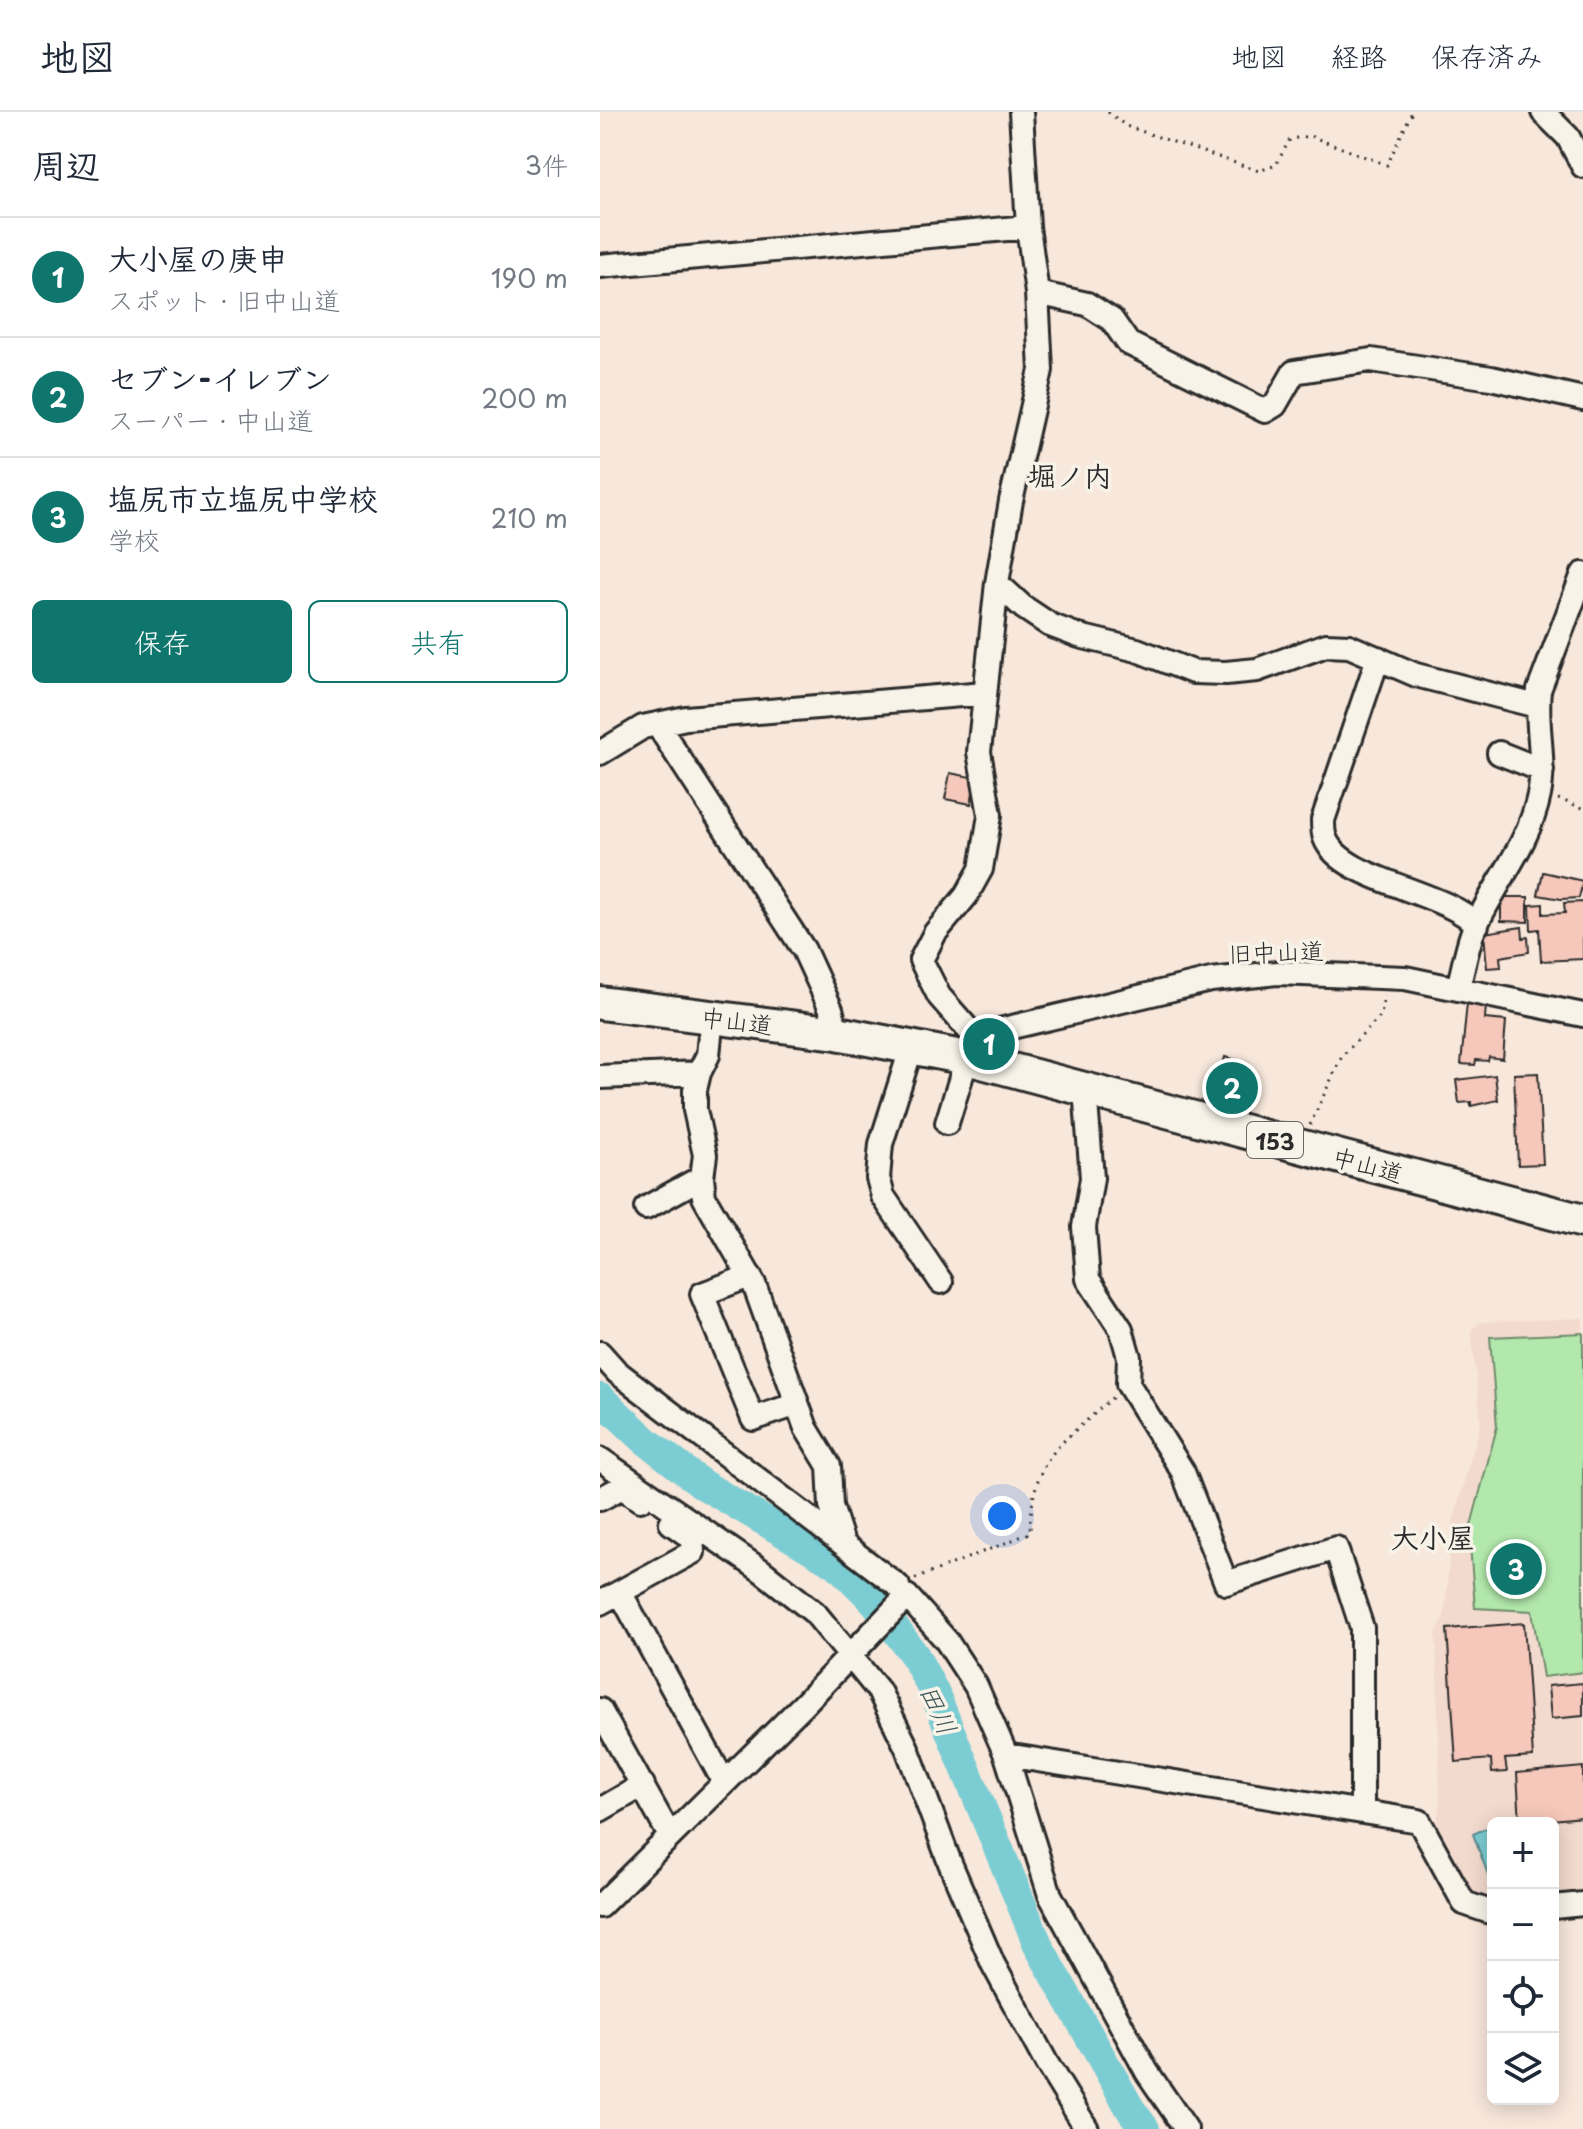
<!DOCTYPE html>
<html lang="ja">
<meta charset="utf-8">
<style>
:root{--surface:#fff;--page:#f6f6f7;--text:#1f2937;--muted:#747a83;--line:#e0e1e3;--accent:#0f766e}
body{margin:0;font-family:"Playpen Sans","Klee One",sans-serif;background:var(--page);color:var(--text)}
.controls{position:absolute;right:24px;bottom:24px;display:grid;overflow:hidden;border-radius:12px;box-shadow:0 4px 20px #0003}
.controls button{width:72px;height:72px;display:grid;place-items:center;padding:0;border:0;border-bottom:2px solid var(--line);background:var(--surface);color:var(--text);font:40px sans-serif}
.you{position:absolute;left:402px;top:1404px;width:28px;height:28px;margin:-20px;border:6px solid #fff;border-radius:50%;background:#1a73e8;box-shadow:0 0 0 12px #1a73e833}
.badge{display:grid;place-items:center;width:52px;height:52px;border-radius:50%;background:var(--accent);color:#fff;font-size:26px;font-weight:700}
.pin{position:absolute;translate:-50% -50%;border:4px solid #fff;box-shadow:0 2px 8px #0006}
.list{margin:0;padding:0;list-style:none}
h2{display:flex;justify-content:space-between;align-items:center;height:104px;margin:0;padding:0 32px;font-size:34px}
h2 small{font-size:26px;font-weight:400;color:var(--muted)}
.list li{display:grid;grid-template-columns:52px 1fr auto;gap:24px;align-items:center;box-sizing:border-box;height:120px;padding:0 32px;border-top:2px solid var(--line)}
.list b{display:block;font-size:30px;white-space:nowrap}
.list p{margin:0;font-size:26px;white-space:nowrap;color:var(--muted)}
.list em{font-size:26px;font-style:normal;color:var(--muted)}
.actions{display:flex;gap:16px;padding:24px 32px}
.actions a{flex:1;padding:18px 0;border:2px solid var(--accent);border-radius:12px;text-align:center;font-size:28px;color:var(--accent)}
.actions .main{background:var(--accent);color:#fff}
.icon{flex:none;width:44px;height:44px;fill:none;stroke:currentColor;stroke-width:2;stroke-linecap:round;stroke-linejoin:round}
.map{position:relative;flex:none;width:983px;height:2017px;overflow:hidden}
header{display:flex;align-items:center;gap:48px;box-sizing:border-box;height:112px;padding:0 40px;background:var(--surface);border-bottom:2px solid var(--line)}
header strong{font-size:38px}
nav{display:flex;gap:44px;margin-inline-start:auto;font-size:28px}
main{display:flex}
aside{flex:1;background:var(--surface)}
.map>svg:first-child{display:block}
.built{fill:#f3dace}
.green{fill:#b2e8ab;stroke:#6e8a6b;stroke-width:2}
.water{fill:#7bcdd3;stroke:#5b8c90;stroke-width:2}
.lines{fill:none;stroke-linecap:round;stroke-linejoin:round}
.river{stroke:#7bcdd3;stroke-width:30}
.building{fill:#f6c8bb;stroke:#2b2b2b;stroke-width:2}
.minor-casing{stroke:#2b2b2b;stroke-width:28}
.highway-casing{stroke:#2b2b2b;stroke-width:38}
.path{stroke:#2b2b2b;stroke-width:3;stroke-dasharray:2 6;stroke-linecap:butt}
.minor{stroke:#f7f3e8;stroke-width:22}
.highway{stroke:#f7f3e8;stroke-width:32}
.labels{text-anchor:middle;dominant-baseline:central;stroke-width:7;stroke-linejoin:round;paint-order:stroke}
.shield{fill:#f7f3e8;stroke:#686764;stroke-width:2}
.shield-label{font-size:22px;font-weight:bold;fill:#2b2b2b}
.street-label{font-size:24px;fill:#2b2b2b;stroke:#f7f3e8}
.water-label{font-size:26px;font-style:italic;fill:#3f5455;stroke:#f7f3e8}
.quarter-label{font-size:28px;font-weight:bold;fill:#2b2b2b;stroke:#f7f3e8}
</style>
<header>
<strong>地図</strong>
<nav><a>地図</a><a>経路</a><a>保存済み</a></nav>
</header>
<main>
<aside>
<h2>周辺<small>3件</small></h2>
<ul class="list">
<li><span class="badge">1</span><div><b>大小屋の庚申</b><p>スポット · 旧中山道</p></div><em>190 m</em></li>
<li><span class="badge">2</span><div><b>セブン-イレブン</b><p>スーパー · 中山道</p></div><em>200 m</em></li>
<li><span class="badge">3</span><div><b>塩尻市立塩尻中学校</b><p>学校</p></div><em>210 m</em></li>
</ul>
<div class="actions"><a class="main">保存</a><a>共有</a></div>
</aside>
<div class="map">
<svg width="983" height="2017" viewBox="0 0 983 2017">
<rect width="100%" height="100%" fill="#f8e7db"/>
<filter id="ink" filterUnits="userSpaceOnUse"><feTurbulence type="fractalNoise" baseFrequency=".0125" numOctaves="2"/><feDisplacementMap in="SourceGraphic" scale="16" xChannelSelector="R" yChannelSelector="G"/><feConvolveMatrix kernelMatrix="1 2 1 2 8 2 1 2 1" color-interpolation-filters="sRGB"/></filter>
<g filter="url(#ink)">
<path class="built" d="M983 1206V1786L953 1790V1711H893V1792L869 1787 835 1716 840 1694 836 1522 845 1501 852 1413 881 1310 871 1218 881 1210Z"/>
<path class="green" d="M983 1221V1560L943 1565 932 1499 875 1496 869 1421 897 1315 890 1225Z"/>
<path class="water" d="M893 1713V1776L873 1722Z"/>
<g class="lines">
<path class="river" d="M0 1286 45 1328 102 1372 237 1452 276 1491 315 1544 334 1580 439 1835 531 1998 545 2017"/>
</g>
<path class="building" d="M350 661 371 665 374 674 371 692 345 687Z
M943 760 983 769 979 786 961 787 938 783Z
M901 785H928V810L901 809Z
M983 790V847L941 849 939 817 931 818 930 793 943 792V802L965 801 964 791Z
M922 815 923 826 928 825 929 840 900 845 901 855 887 856 884 821Z
M867 891 886 892 885 907 906 909 903 947 889 945 888 949 876 948 875 953 861 952Z
M625 945 649 951 636 1001 612 995Z
M938 961 943 1052 918 1053 914 962Z
M895 963 898 988 871 994V990L859 991 856 968Z
M924 1511 933 1645 905 1647 907 1660 892 1661 891 1647 856 1650 847 1517Z
M983 1571V1604L951 1607 948 1574Z
M983 1655V1705L920 1711 917 1661Z"/>
<g class="lines">
<defs>
<path id="minor" d="M943 0 968 25 983 54
M0 154 428 115
M437 181 487 192 512 208 528 231 665 299 675 293 694 260 771 248 891 266 983 287
M397 471 423 495 450 513 479 524 537 538 593 560 626 561 657 558 726 533 749 534 816 563 937 594
M778 546 723 708C723 714 723 721 725 726 741 769 844 778 877 813
M57 612 204 838 231 897 237 921
M0 641 43 615 86 606 385 581
M899 641 942 658
M858 876C863 858 866 839 872 822 892 774 928 736 939 683 946 648 935 613 939 578L983 462
M112 904 108 943 99 961 95 978V998L105 1043 102 1065 104 1085 154 1172 206 1316 229 1354 231 1394 243 1431
M374 924 339 884 321 848 335 821 366 784 381 757 390 703 379 640 397 471 411 389 441 258 437 181 428 115 421 0
M374 924 611 868 677 861 805 866 983 903
M312 934 281 1032 278 1066 283 1084 341 1170
M0 965 99 961
M485 977 492 1066 484 1115 488 1167 521 1217 529 1245 528 1272 583 1360 626 1471 736 1436 762 1516V1698
M347 1011 371 933
M46 1096 102 1065
M150 1164 102 1182 153 1307 197 1292
M0 1241 17 1260 298 1474
M0 1347 162 1459 215 1501 279 1579 307 1636 350 1751 393 1852 447 1952 487 2017
M0 1387 22 1375 40 1388
M20 1480 124 1670
M0 1491 93 1440 92 1426 71 1411
M0 1598 70 1724
M406 1643 819 1709 864 1791 893 1801
M0 1698 43 1673
M0 1794 203 1593 307 1484 346 1528 376 1574 406 1643 450 1783 547 1960 586 2017
M953 1795 983 1792"/>
<path id="highway" d="M0 891 237 921 367 946 983 1109"/>
</defs>
<use href="#minor" class="minor-casing"/>
<use href="#highway" class="highway-casing"/>
<path class="path" d="M508 0 526 14 659 59 676 53 690 27 710 24 787 53 812 0
M958 687 983 696
M710 1013 742 944 781 904 784 884
M315 1467 430 1421C432 1341 461 1334 513 1285"/>
<use href="#minor" class="minor"/>
<use href="#highway" class="highway"/>
</g>
</g>
<g class="labels">
<rect class="shield" x="647" y="1010" width="56" height="36" rx="6"/>
<g class="shield-label">
<text x="675" y="1028">153</text>
</g>
<g class="street-label">
<text transform="translate(676 839) rotate(-2)">旧中山道</text>
<text transform="translate(137 908) rotate(7)">中山道</text>
<text transform="translate(768 1052) rotate(15)">中山道</text>
</g>
<g class="water-label">
<text transform="translate(339 1597) rotate(65)">田川</text>
</g>
<g class="quarter-label">
<text x="470" y="362">堀ノ内</text>
<text x="833" y="1424">大小屋</text>
</g>
</g>
</svg>
<div class="controls">
<button>+</button>
<button>−</button>
<button><svg class="icon" aria-label="locate" viewBox="0 0 24 24"><circle cx="12" cy="12" r="6"/><path d="M12 2v4M12 18v4M2 12h4M18 12h4"/></svg></button>
<button><svg class="icon" aria-label="layers" viewBox="0 0 24 24"><path d="M12 4l9 5-9 5-9-5zM3 14l9 5 9-5"/></svg></button>
</div>
<div class="you"></div>
<div class="pin badge" style="left:389px;top:932px">1</div>
<div class="pin badge" style="left:632px;top:976px">2</div>
<div class="pin badge" style="left:916px;top:1457px">3</div>
</div>
</main>
